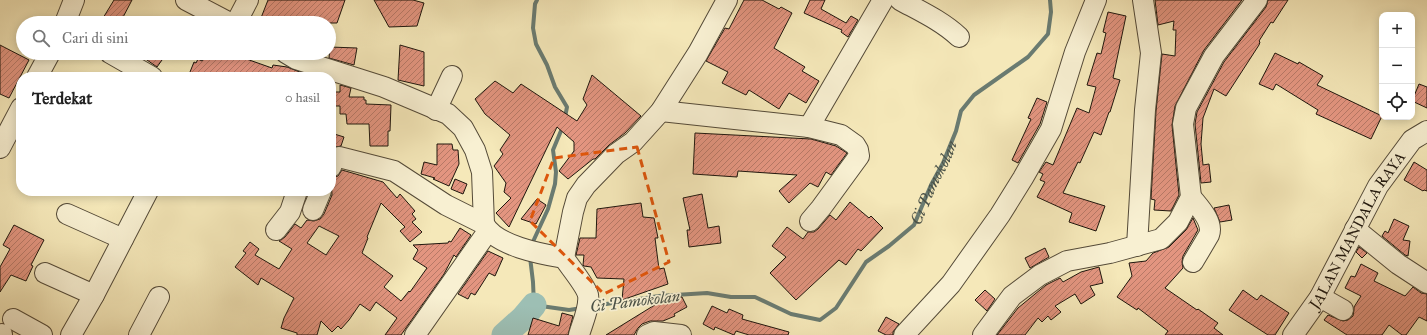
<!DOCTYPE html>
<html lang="id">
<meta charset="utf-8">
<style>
:root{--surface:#fff;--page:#f2f2f2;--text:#222;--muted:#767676;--line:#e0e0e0}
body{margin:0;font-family:"IM FELL Great Primer",serif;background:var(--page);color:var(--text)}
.controls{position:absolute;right:12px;top:12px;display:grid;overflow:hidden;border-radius:8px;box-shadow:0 2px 10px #0003}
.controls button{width:36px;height:36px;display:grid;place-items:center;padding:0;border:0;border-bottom:1px solid var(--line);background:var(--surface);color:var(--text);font:20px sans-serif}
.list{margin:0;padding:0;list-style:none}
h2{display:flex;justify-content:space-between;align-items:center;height:52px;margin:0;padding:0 16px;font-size:17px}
h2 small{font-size:13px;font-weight:400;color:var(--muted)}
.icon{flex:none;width:22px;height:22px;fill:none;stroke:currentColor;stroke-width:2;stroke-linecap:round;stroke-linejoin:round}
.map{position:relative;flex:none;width:1427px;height:335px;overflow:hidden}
.search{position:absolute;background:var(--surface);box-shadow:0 2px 10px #0003;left:16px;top:16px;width:320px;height:44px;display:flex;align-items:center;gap:10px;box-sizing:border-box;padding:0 14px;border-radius:22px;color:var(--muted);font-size:15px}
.panel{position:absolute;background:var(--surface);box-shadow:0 2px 10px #0003;left:16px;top:72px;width:320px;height:124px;border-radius:16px}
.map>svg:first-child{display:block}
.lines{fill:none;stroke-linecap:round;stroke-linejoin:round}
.stream{stroke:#6a7b71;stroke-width:4}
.river{stroke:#9dbfb4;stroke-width:25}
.building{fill:url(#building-hatch);stroke:#1e160d;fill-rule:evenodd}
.minor-casing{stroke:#544a38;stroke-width:22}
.minor{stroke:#f8f0d2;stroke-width:20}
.marked{fill:none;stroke:#de560c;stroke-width:3;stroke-dasharray:8 5;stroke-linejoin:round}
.labels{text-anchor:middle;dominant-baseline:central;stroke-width:3.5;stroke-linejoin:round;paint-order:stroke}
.street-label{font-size:15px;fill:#1e160d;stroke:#f8f0d2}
.water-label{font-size:16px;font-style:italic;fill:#4a5147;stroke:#f8f0d2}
</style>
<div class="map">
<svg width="1427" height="335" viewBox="0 0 1427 335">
<defs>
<pattern id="building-hatch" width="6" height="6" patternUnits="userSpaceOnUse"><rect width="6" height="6" fill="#e39580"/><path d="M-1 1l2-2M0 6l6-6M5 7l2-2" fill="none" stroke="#b77967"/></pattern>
</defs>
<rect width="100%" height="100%" fill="#f5e8b9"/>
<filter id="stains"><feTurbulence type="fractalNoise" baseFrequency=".005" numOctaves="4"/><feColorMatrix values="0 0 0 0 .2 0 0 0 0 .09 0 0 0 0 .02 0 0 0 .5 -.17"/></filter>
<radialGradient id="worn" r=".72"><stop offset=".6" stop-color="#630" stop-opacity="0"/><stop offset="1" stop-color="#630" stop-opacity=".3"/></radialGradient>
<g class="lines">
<g class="stream">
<path d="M537 0 535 4 533 28 536 44 547 65 555 87 567 107 565 117"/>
<path d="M531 246 548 209 555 184 556 172 553 150 563 126"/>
<path d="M530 257 533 282 534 305 569 310 582 308"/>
<path id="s1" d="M593 306 659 296 707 293 731 297H755L791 314 820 320 836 308 866 262 889 246 914 225 931 185 943 163 956 131 961 111 974 95 1028 57 1048 34 1051 12 1050 0"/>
</g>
<path class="river" d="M504 335 523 318 534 305"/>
</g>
<path class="building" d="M114 0H132L120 23H100Z
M268 0H345L337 23H259Z
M374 0H413L424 3 417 26 389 27Z
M744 0H762L779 9 781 7 792 13 774 48 805 67 802 71 819 81 806 103 789 93 779 109 749 90 746 95 722 83 728 72 706 61 725 28 729 29Z
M810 0H825L821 9 846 23 851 16 858 20 848 37 841 32 842 30 804 13Z
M1155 0H1242L1204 50 1175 106 1172 125 1179 195 1171 211 1154 210 1155 200 1151 199 1156 111 1162 54 1175 56 1176 30H1173L1174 21 1158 25Z
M1268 0H1288L1273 23 1271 22 1259 41 1260 42 1259 45 1226 96 1214 89 1203 118 1201 144 1203 165 1209 164 1211 182 1201 183 1195 124 1197 112 1224 62 1266 7Z
M1108 12 1126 16 1113 78 1120 80 1110 112H1109L1101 135 1094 132 1080 163 1078 162 1063 193 1105 206 1096 231 1069 222 1072 213 1037 197 1045 182 1040 180 1043 174 1039 172 1046 162 1053 165 1077 108 1089 113 1096 87 1087 85 1097 53 1101 54 1106 33 1103 32Z
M0 45 29 60 9 98 0 94Z
M400 45 424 52V86L398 80Z
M330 47 357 48 354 65 329 58Z
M137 53H167L157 67Z
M206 53H236L235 55 272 68 273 65 287 67 310 76V77H188L194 62 196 63 198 59 202 61Z
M1275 53 1298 64 1299 62 1323 76 1317 85 1382 116 1371 139 1316 114 1318 110 1276 84 1273 90 1259 84Z
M592 75 641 116 625 133 609 145 595 159H593L568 179 559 171 574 151V142L557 127 509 227 496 213 511 198 504 192 506 183 494 166 503 154 500 150 510 135 485 114 475 99 495 81 513 93 521 84 577 121 587 105 583 99Z
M1419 84 1427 87V108L1412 101Z
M340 85 351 88 349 97H364V100H366V104L391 105 390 131H388V146H370L369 124H347L346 114H340V106H331V92H340Z
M1037 98 1047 102 1040 124 1018 163 1012 160 1031 119 1028 118Z
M331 133 344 137 341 146 331 148Z
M695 133 811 139 836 146 847 153 831 175 826 172 818 187 810 183 789 203 779 191 797 175 738 171 737 177 693 174Z
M437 144H452L453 150H458L459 164 449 186 433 179 435 178 421 174 424 162 437 165Z
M1414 162 1427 170V191L1424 190 1423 191 1404 180Z
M342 170 383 182 397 198 400 194 415 211 412 214 416 219 412 222 422 232 410 242 400 231 405 227 381 203 367 237 368 238 362 253 393 276 384 287 401 301 409 291 410 292 427 268 413 259 418 250 413 245 448 243 449 241 451 242 460 228 471 235 456 257 454 255 444 274 401 335H385L397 318 376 302 370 311 360 304 349 320 341 329 338 326 332 332 321 321 317 335H297V333L281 328 284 318 294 298 261 278 258 285 235 267 246 253 243 251 250 242 259 249 255 255 279 269 292 249 279 241 285 237 295 224 301 228 307 220 314 221 320 219 324 214 332 195 331 178 338 176ZM319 226 339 236 326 255 307 243Z
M455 179 467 184 463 194 451 189Z
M702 194 708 228 719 226 721 243 689 247 687 230H690L683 198Z
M537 199 546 205 536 224 521 219Z
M850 202 869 218 871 216 883 228 861 251 858 249 846 265 839 260 796 300 770 273 786 257 772 246 787 227 803 239 808 232H814L818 229 830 215 836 220Z
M641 203 643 217 654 218 658 238H655L659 269 664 268 668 284 622 300 624 279 597 278 591 267 584 266 583 265 584 255H576L580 238H596L597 209Z
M1229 205 1232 220 1220 222 1214 208Z
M1193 218 1198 230 1183 256 1182 262 1183 268 1165 288 1197 310 1198 309 1218 323 1214 328 1223 335H1165L1168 331 1138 308 1137 310 1117 297 1132 276 1129 263 1146 261 1153 253 1169 247 1186 230Z
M1394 219 1409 226 1403 240 1410 241 1408 256 1405 255 1382 236 1385 231 1388 233Z
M14 225 44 240 31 265 33 266 26 281 11 275 0 292V267L10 249 3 245Z
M1359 247 1367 253 1362 258 1356 252Z
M1045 248 1049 257 1030 268 1025 258Z
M488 251 503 258 495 276 489 273 475 295 471 293 468 299 458 294Z
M1361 264 1378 273 1374 281 1405 296 1413 287 1421 293 1427 294V321L1419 317 1406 335H1402L1389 325 1382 335H1347L1324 320 1328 315 1343 321 1348 320 1353 316 1354 310V307L1361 296 1345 288 1351 276 1355 277Z
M1099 267 1103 283 1090 286 1095 295 1081 304 1075 294 1055 306 1061 312 1051 320 1048 316 1042 322 1038 318 1025 335H997L1018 308 1046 285 1060 278 1063 282 1081 272Z
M985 290 995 299 987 311 975 300Z
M1243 290 1257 300 1261 295 1289 313 1275 335H1268L1229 310Z
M682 297 687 307 674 314 675 316 663 321H650L642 324 638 328 634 335H606L666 298Z
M712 306 727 313 729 309 743 315 742 319 789 332 788 335H749L736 331 734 335 715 327 714 330 703 324Z
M562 313 573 316 568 335H528L533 318 559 326Z
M886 317 899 324 893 332V335H886L878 331Z"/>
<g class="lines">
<defs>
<g id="minor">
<path d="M186 0 230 23"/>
<path d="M900 0C920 11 942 21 959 37"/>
<path d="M65 23 74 0"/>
<path d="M236 23 248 0"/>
<path d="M110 53 152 77"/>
<path d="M286 53 296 59 384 87 448 114 463 128 475 150 482 172 484 224C496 246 541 254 564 258 570 267 586 286 588 295 590 307 582 324 579 335"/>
<path d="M37 77 50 53"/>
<path d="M436 110 452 76"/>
<path d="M661 111 809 127 841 135 855 145 858 150 859 156 821 208 810 221"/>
<path d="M809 127 883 0"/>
<path d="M0 148 21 108"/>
<path d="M331 167 334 159 339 157 394 171 446 205 484 224"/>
<path d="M1191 197C1199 207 1214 222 1209 235L1193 262"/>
<path d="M313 210 321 191"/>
<path d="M67 214 123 239"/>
<path d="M1355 229 1398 264 1427 283"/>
<path d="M276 230 290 212 297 191"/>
<path d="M1137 246 1145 110 1151 53 1143 0"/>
<path d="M564 258 573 212 577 198 586 185 616 154 633 142 661 111 698 53 727 0"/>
<path d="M45 273 94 295"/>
<path d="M1320 297 1343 310"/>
<path d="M13 319 42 335"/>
<path d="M1 335 2 334"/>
<path d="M71 335 94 295 148 191"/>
<path d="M139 335 159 297"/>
<path d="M415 335 488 231"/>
<path d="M647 335 654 332 681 335"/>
<path d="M904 335 951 284 1000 215 1023 178 1051 129 1075 52 1096 0"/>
<path d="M983 335 1012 296 1040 275 1067 261 1110 253 1161 239 1178 222 1191 197 1183 124 1186 108 1214 56 1257 0"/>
<path id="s2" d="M1293 335 1320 297 1378 186 1412 140 1427 131"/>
</g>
</defs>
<use href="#minor" class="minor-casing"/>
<use href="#minor" class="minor"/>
</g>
<path class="marked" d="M637 147 669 262 604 294 530 221 554 158Z"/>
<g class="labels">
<g class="street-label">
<text stroke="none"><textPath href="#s2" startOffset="123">JALAN MANDALA RAYA</textPath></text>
</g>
<g class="water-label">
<text stroke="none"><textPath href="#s1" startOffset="415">Ci Pamokolan</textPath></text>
<text transform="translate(635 301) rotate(-7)">Ci Pamokolan</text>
</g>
</g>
<rect width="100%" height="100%" filter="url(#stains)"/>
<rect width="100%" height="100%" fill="url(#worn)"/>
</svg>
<div class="controls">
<button>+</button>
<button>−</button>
<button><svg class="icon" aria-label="locate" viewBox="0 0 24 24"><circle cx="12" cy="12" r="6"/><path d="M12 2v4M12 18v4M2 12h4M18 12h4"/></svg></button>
</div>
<div class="search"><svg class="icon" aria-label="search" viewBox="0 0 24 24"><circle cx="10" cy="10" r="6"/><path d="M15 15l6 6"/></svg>Cari di sini</div>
<section class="panel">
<h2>Terdekat<small>0 hasil</small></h2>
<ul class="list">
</ul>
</section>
</div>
